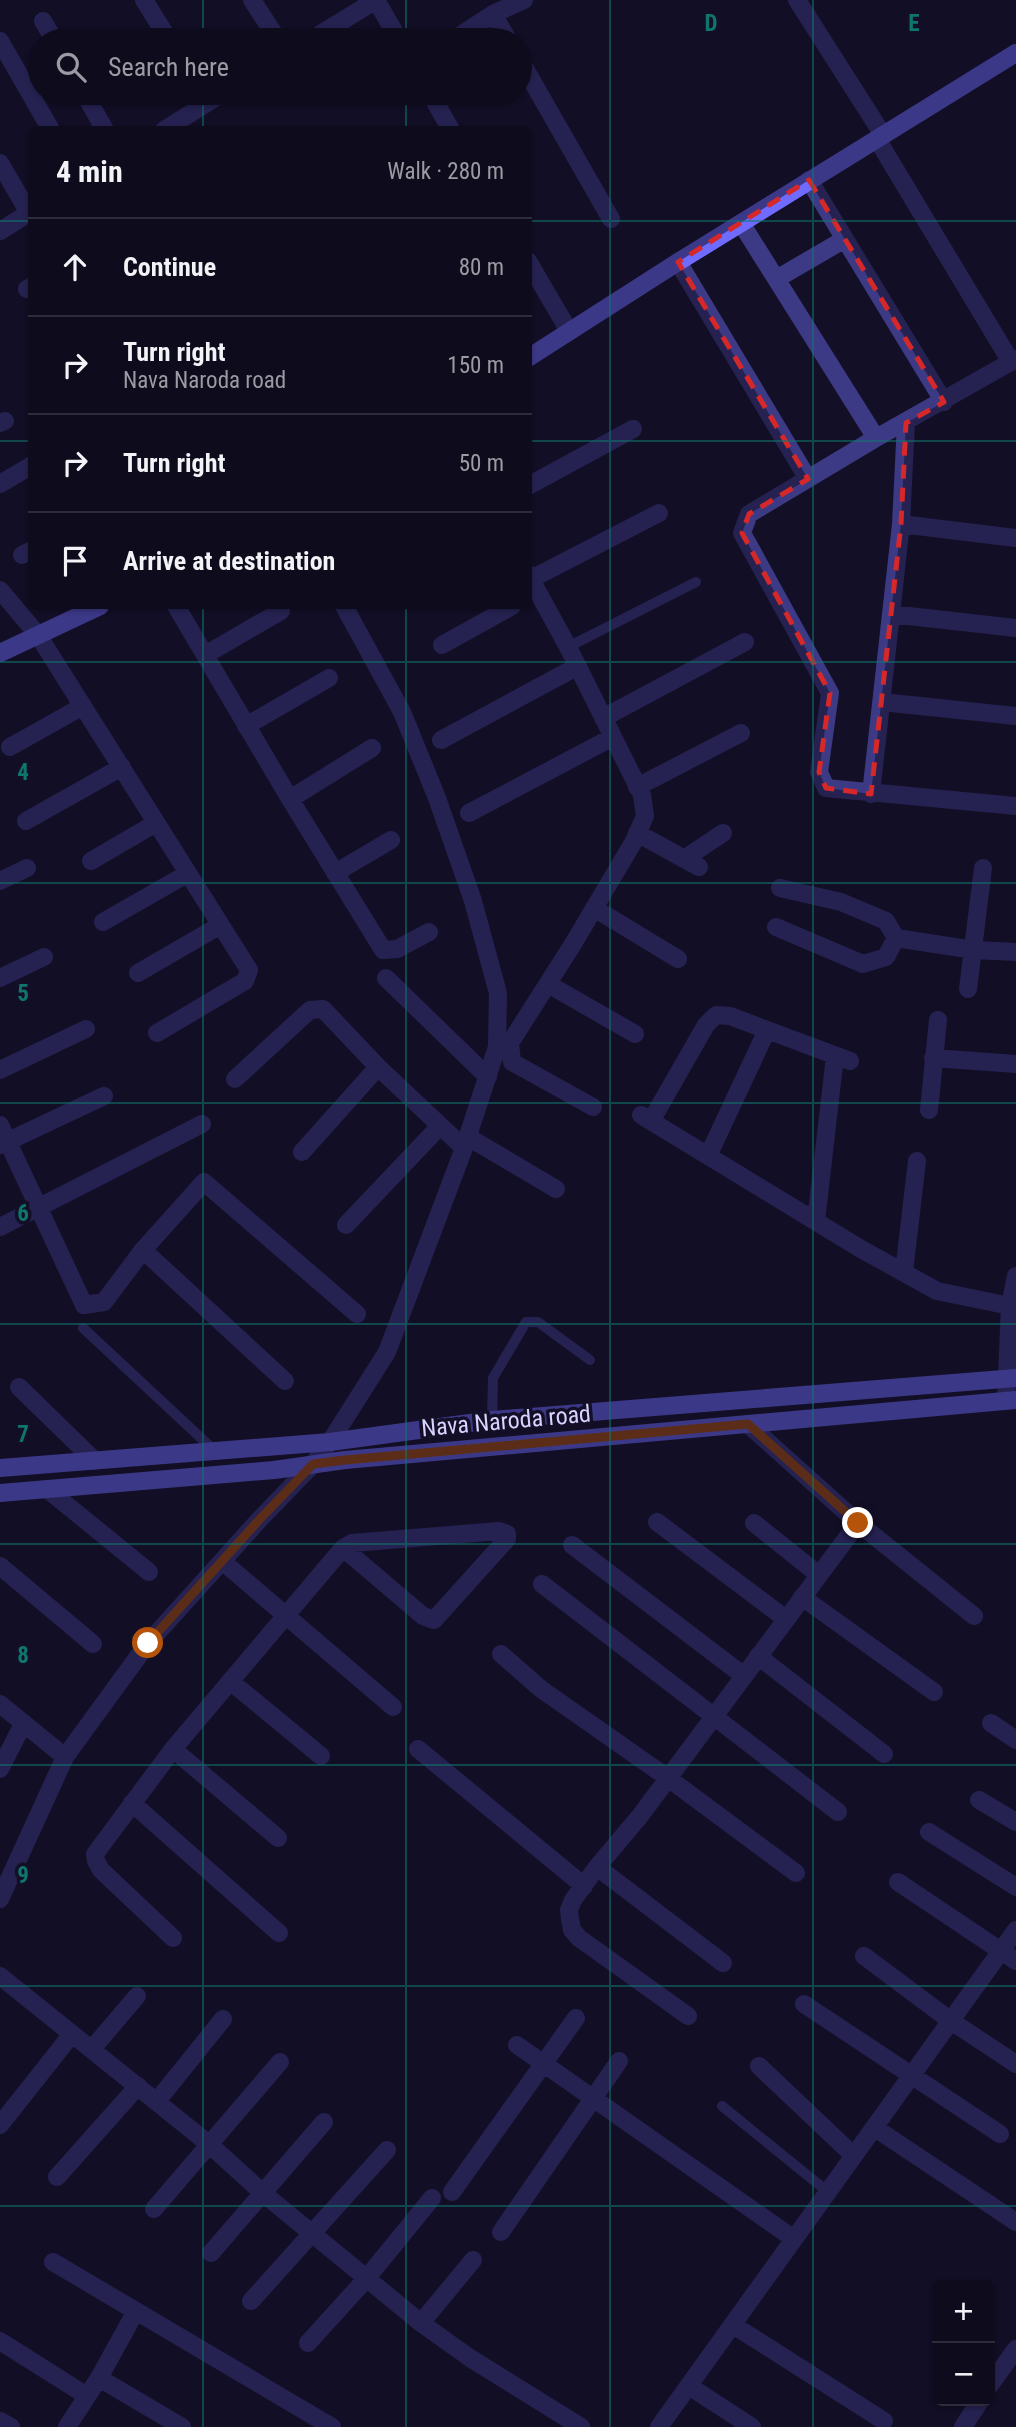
<!DOCTYPE html>
<meta charset="utf-8">
<style>
:root{--surface:#0e0b1c;--page:#1c1929;--text:#f1f3f6;--muted:#9b9ba3;--line:#2e2b3b}
body{margin:0;font-family:"Roboto Condensed",sans-serif;background:var(--page);color:var(--text)}
.controls{position:absolute;right:21px;bottom:21px;display:grid;overflow:hidden;border-radius:10px;box-shadow:0 2px 5px #0004}
.controls button{width:63px;height:63px;display:grid;place-items:center;padding:0;border:0;border-bottom:2px solid var(--line);background:var(--surface);color:var(--text);font:35px sans-serif}
.stop{position:absolute;width:21px;height:21px;margin:-16px;border:5px solid #b45309;border-radius:50%;background:#fff}
.stop.end{background:#b45309;border-color:#fff;box-shadow:0 2px 7px #0008}
.list{margin:0;padding:0;list-style:none}
h2{display:flex;justify-content:space-between;align-items:center;height:91px;margin:0;padding:0 28px;font-size:30px}
h2 small{font-size:23px;font-weight:400;color:var(--muted)}
.list li{display:grid;grid-template-columns:46px 1fr auto;gap:21px;align-items:center;box-sizing:border-box;height:98px;padding:0 28px;border-top:2px solid var(--line)}
.list b{display:block;font-size:26px;white-space:nowrap}
.list p{margin:0;font-size:23px;white-space:nowrap;color:var(--muted)}
.list em{font-size:23px;font-style:normal;color:var(--muted)}
.icon{flex:none;width:38px;height:38px;fill:none;stroke:currentColor;stroke-width:2;stroke-linecap:round;stroke-linejoin:round}
.map{position:relative;flex:none;width:1016px;height:2427px;overflow:hidden}
.search{position:absolute;background:var(--surface);box-shadow:0 2px 5px #0004;left:28px;top:28px;width:504px;height:77px;display:flex;align-items:center;gap:18px;box-sizing:border-box;padding:0 24px;border-radius:38px;color:var(--muted);font-size:26px}
.panel{position:absolute;background:var(--surface);box-shadow:0 2px 5px #0004;left:28px;top:126px;width:504px;height:483px;border-radius:10px}
.map>svg:first-child{display:block}
.lines{fill:none;stroke-linecap:round;stroke-linejoin:round}
.lane{stroke:#3d3a85;stroke-width:10}
.street{stroke:#3d3a85;stroke-width:18}
.secondary{stroke:#6f6bff;stroke-width:18}
.route{stroke:#b45309;stroke-width:9}
.marked{fill:none;stroke:#d62828;stroke-width:5;stroke-dasharray:14 9;stroke-linejoin:round}
.grid{fill:none;stroke:#0f766e;stroke-width:2;stroke-opacity:0.55}
.labels{text-anchor:middle;dominant-baseline:central;stroke-width:7;stroke-linejoin:round;paint-order:stroke}
.street-label{font-size:24px;fill:#d9d4ff;stroke:#130f26}
.grid-label{font-size:23px;text-anchor:middle;font-weight:bold;fill:#0f766e;stroke:#130f26;stroke-width:7;stroke-linejoin:round;paint-order:stroke}
</style>
<div class="map">
<svg width="1016" height="2427" viewBox="0 0 1016 2427">
<rect width="100%" height="100%" fill="#130f26"/>
<g class="lines">
<path class="lane" d="M568 647 696 582
M83 1328 215 1451
M492 1420 493 1378 526 1322H538L590 1360
M722 2106 828 2192"/>
<path class="street" d="M144 0 169 40
M252 0 278 40
M376 0 399 40
M797 0 883 135
M493 14 508 40
M43 21 54 40
M311 40 376 0
M453 40 493 14 524 0
M0 41 51 130
M520 60 611 219
M84 93 105 130
M430 93 451 130
M164 130 223 93
M877 139 1011 362
M0 163 29 213
M809 180 944 402
M741 223 876 438
M0 231 32 211
M528 261 569 331
M678 262 808 479
M778 278 845 239
M27 289 32 286
M1016 359 876 438 749 514 742 533 830 693 819 772 826 788 1016 806
M0 423 5 421
M0 484 32 465
M528 486 633 429
M901 524 1016 538
M22 555 32 550
M528 574 568 647 642 795 645 816 634 841 573 944 510 1043 512 1062 593 1107
M531 579 659 513
M0 590 38 635 249 970 245 981 157 1033
M176 606 290 799 383 950 397 949 429 932
M891 614 1016 628
M442 645 512 606
M205 655 281 611
M882 702 1016 716
M603 718 745 642
M246 726 329 678
M441 740 578 666
M10 747 83 706
M637 787 741 733
M871 794 901 524 906 423
M290 799 372 748
M469 813 613 737
M26 821 122 767
M637 833 699 867
M684 859 723 833
M91 861 156 823
M335 873 391 840
M0 881 27 868
M780 888 841 902 886 921 896 938
M594 908 678 959
M103 922 187 874
M776 927 863 964 886 957 896 938 974 950 1016 952
M138 973 219 926
M0 978 44 957
M386 978 488 1077
M548 984 635 1034
M968 989 983 868
M933 1058 1016 1064
M0 1070 86 1029
M235 1079 310 1010 323 1009 378 1067 464 1148
M929 1110 938 1020
M641 1115 861 1249 937 1291 1010 1306
M651 1121 706 1025 716 1015 730 1016 850 1061
M0 1125 84 1305 104 1302 143 1250
M468 1137 556 1189
M0 1145 104 1096
M302 1152 378 1067
M708 1156 767 1030
M816 1221 835 1056
M346 1225 440 1126
M0 1227 202 1124
M904 1272 917 1161
M285 1381 143 1250 204 1182 357 1314
M19 1387 95 1461
M1006 1401 1010 1306 1016 1276
M47 1489 149 1572
M657 1522 786 1619
M754 1523 819 1575
M858 1523 974 1616
M572 1545 744 1676
M222 1561 393 1707
M0 1566 93 1644
M542 1584 838 1812
M802 1597 934 1692
M501 1654 541 1689 668 1778 796 1873
M758 1656 884 1754
M230 1681 321 1756
M0 1704 65 1757
M991 1723 1016 1740
M173 1749 278 1838
M418 1749 584 1886
M0 1769 23 1724
M979 1800 1016 1822
M132 1803 279 1933
M929 1832 1016 1887
M597 1867 723 1963
M898 1882 1016 1961
M0 1899 65 1757 148 1643 259 1520 313 1464 330 1442 387 1352 464 1148 497 1047 498 993 473 901 437 798 402 712 344 606
M173 1938 101 1870 96 1861 95 1854 173 1749 343 1548 352 1543 499 1531 507 1534V1539L434 1620 423 1616 343 1548
M864 1956 951 2021 1016 2064
M0 1976 209 2144 264 2194 421 2323 470 2358 581 2427
M804 2004 1000 2134
M688 2016 579 1938 572 1930 570 1919 569 1910 573 1900 597 1867 640 1816 858 1523 749 1425
M517 2045 794 2239
M92 2049 137 1996
M759 2066 854 2156
M157 2101 223 2019
M0 2125 72 2034
M875 2128 1016 2222
M57 2177 138 2086
M452 2192 576 2018
M154 2209 280 2062
M501 2232 619 2061
M211 2253 324 2122
M53 2262 332 2427
M251 2301 387 2150
M421 2323 473 2260
M733 2325 884 2421
M0 2341 87 2396
M308 2343 366 2279 432 2198
M99 2378 182 2427
M990 2385 1016 2349
M689 2386 752 2427
M0 2421 11 2427
M67 2427 99 2378 136 2311
M659 2427 1016 1930
M963 2427 980 2401"/>
<path class="secondary" d="M528 358 678 262 1016 53
M0 653 100 606
M0 1468 330 1442 492 1420 1016 1378
M0 1493 274 1470 345 1460 1016 1400"/>
</g>
<g class="lines">
<path class="route" d="M148 1643 259 1520 313 1464 345 1460 748 1424 858 1523"/>
</g>
<path d="M0 0H1016V2427H0ZM809 180 944 402 906 423 901 524 871 794 826 788 819 772 830 693 742 533 749 514 808 479 678 262Z" fill="#130f26" fill-opacity=".55" fill-rule="evenodd"/>
<path class="marked" d="M809 180 944 402 906 423 901 524 871 794 826 788 819 772 830 693 742 533 749 514 808 479 678 262Z"/>
<path class="grid" d="M203 0V40M406 0V40M610 0V2427M813 0V2427M203 93V130M406 93V130M0 221H32M528 221H1016M0 441H32M528 441H1016M203 606V2427M406 606V2427M0 662H1016M0 883H1016M0 1103H1016M0 1324H1016M0 1544H1016M0 1765H1016M0 1986H1016M0 2206H1016"/>
<g class="labels">
<g class="street-label">
<text transform="translate(506 1421) rotate(-5)">Nava Naroda road</text>
</g>
</g>
<g class="grid-label">
<text x="711" y="31">D</text>
<text x="914" y="31">E</text>
<text x="23" y="780">4</text>
<text x="23" y="1001">5</text>
<text x="23" y="1221">6</text>
<text x="23" y="1442">7</text>
<text x="23" y="1663">8</text>
<text x="23" y="1883">9</text>
</g>
</svg>
<div class="controls">
<button>+</button>
<button>−</button>
</div>
<div class="stop" style="left:148px;top:1643px"></div>
<div class="stop end" style="left:858px;top:1523px"></div>
<div class="search"><svg class="icon" aria-label="search" viewBox="0 0 24 24"><circle cx="10" cy="10" r="6"/><path d="M15 15l6 6"/></svg>Search here</div>
<section class="panel">
<h2>4 min<small>Walk · 280 m</small></h2>
<ul class="list">
<li><svg class="icon" aria-label="ahead" viewBox="0 0 24 24"><path d="M12 20V5M6 11l6-6 6 6"/></svg><div><b>Continue</b></div><em>80 m</em></li>
<li><svg class="icon" aria-label="right" viewBox="0 0 24 24"><path d="M7 20v-9h11M14 6l5 5-5 5"/></svg><div><b>Turn right</b><p>Nava Naroda road</p></div><em>150 m</em></li>
<li><svg class="icon" aria-label="right" viewBox="0 0 24 24"><path d="M7 20v-9h11M14 6l5 5-5 5"/></svg><div><b>Turn right</b></div><em>50 m</em></li>
<li><svg class="icon" aria-label="arrive" viewBox="0 0 24 24"><path d="M6 21V4h12l-3 4 3 4H6"/></svg><div><b>Arrive at destination</b></div></li>
</ul>
</section>
</div>
